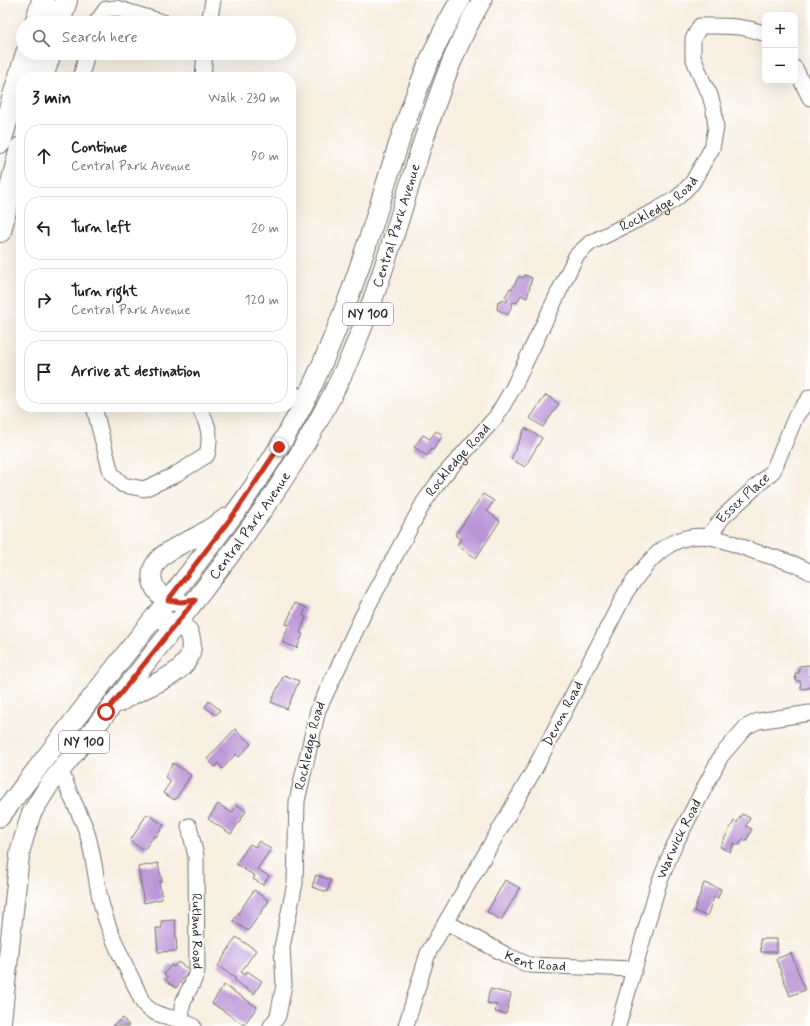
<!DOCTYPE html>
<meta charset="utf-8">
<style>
:root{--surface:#fff;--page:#f6f6f6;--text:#222;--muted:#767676;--line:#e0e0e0}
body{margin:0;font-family:Mynerve,sans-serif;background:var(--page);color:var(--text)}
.controls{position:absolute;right:12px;top:12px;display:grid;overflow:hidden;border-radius:8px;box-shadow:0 4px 16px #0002}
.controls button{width:36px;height:36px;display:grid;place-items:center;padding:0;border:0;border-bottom:1px solid var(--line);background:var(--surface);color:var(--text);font:20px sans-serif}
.stop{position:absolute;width:12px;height:12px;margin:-9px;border:3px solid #c8321e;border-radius:50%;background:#fff}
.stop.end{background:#c8321e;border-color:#fff;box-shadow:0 1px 4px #0008}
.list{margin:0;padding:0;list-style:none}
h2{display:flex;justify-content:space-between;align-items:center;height:52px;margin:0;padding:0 16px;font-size:17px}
h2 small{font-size:13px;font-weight:400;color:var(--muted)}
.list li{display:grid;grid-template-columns:26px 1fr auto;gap:12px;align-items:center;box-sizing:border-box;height:64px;margin:0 8px 8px;padding:0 8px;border:1px solid var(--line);border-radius:16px}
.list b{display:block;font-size:15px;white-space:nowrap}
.list p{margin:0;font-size:13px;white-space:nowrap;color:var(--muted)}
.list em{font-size:13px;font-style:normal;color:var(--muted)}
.icon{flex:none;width:22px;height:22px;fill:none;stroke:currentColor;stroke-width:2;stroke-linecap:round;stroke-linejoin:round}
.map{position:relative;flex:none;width:810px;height:1026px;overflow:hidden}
.search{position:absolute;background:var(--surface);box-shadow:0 4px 16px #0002;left:16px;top:16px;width:280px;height:44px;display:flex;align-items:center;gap:10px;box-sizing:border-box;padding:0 14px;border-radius:22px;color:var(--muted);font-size:15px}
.panel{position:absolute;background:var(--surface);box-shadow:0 4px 16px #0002;left:16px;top:72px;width:280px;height:340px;border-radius:16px}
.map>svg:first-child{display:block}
.building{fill:#ba95d6}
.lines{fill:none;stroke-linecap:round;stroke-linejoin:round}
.minor-casing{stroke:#72706a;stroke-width:17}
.major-casing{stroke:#72706a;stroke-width:21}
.highway-casing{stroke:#72706a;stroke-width:24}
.minor{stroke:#fff;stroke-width:15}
.major{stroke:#fff;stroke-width:19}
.highway{stroke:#fff;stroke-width:22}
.route{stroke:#c8321e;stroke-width:5}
.labels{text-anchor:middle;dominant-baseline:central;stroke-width:4;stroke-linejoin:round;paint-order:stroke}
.shield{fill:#fff;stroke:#6b6b6b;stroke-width:1}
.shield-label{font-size:13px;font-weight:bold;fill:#2b2b2b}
.street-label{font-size:14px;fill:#2b2b2b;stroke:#fff}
</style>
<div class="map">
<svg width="810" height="1026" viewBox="0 0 810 1026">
<rect width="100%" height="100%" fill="#fff"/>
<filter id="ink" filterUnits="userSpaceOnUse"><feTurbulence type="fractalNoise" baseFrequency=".025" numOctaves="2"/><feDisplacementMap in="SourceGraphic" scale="8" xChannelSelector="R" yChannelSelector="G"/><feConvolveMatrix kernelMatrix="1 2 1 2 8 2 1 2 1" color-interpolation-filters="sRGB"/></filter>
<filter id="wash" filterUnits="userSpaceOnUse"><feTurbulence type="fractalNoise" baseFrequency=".012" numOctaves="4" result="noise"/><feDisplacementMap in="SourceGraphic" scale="16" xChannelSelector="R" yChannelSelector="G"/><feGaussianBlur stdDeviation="0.9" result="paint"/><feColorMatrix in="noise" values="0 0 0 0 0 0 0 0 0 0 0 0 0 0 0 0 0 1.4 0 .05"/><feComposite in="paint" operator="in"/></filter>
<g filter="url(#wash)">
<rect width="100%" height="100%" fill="#f7efe0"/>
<g id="blocks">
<path class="building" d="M525 275 532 278 527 298 521 295 517 303 513 302 508 315 497 309 498 301 501 302 502 299 507 302 508 299 505 297 510 288 512 289 519 276 523 278Z
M546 395 559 404 543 427 530 418Z
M525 428 542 438 525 467 511 459Z
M436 431 443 435 433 450 431 449 427 456 414 447 423 435 430 439Z
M483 494 494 501 487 511 500 521 476 558 457 545 461 539 455 535Z
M295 603 306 607 303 616 306 617 300 633 303 634 297 648 282 642 289 625 286 624Z
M810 665V688L801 689 800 681H796L795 673H799V666Z
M284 675 299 681 287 709 271 702Z
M209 701 220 710 216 715 205 707Z
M235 729 251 744 239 757 236 754 222 769 218 763 215 767 207 759Z
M173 763 191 775 175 800 163 793 171 781 165 777Z
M218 804 232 813 237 805 246 811 231 834 208 819Z
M147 814 164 825 156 837 154 836 144 850 130 841Z
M742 814 750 818 746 826 752 829 746 841 743 839 739 845 734 843 730 852 720 847 734 821 737 823Z
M259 841 271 849 257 869 269 876 263 885 253 879 255 876 236 864 250 844 255 847Z
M158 863 162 881 159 882 162 899 144 903 138 867Z
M316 875 331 880 327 892 312 887Z
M505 880 520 888 501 920 487 912Z
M704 883 721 889 718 898 714 897 707 916 694 911Z
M254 890 269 901 248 931 233 921Z
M175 920 177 951 158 952 156 928H162L161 921Z
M236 937 256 950 241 972 245 975 247 971 262 981 254 994 235 981V978L218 966Z
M760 939H777V952H761Z
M791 953 805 990 790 996 776 959Z
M178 962 190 970 176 988 165 980 168 977 164 974 171 965 174 967Z
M224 985 257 1007 244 1025 212 1003Z
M490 989 511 994 506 1014 495 1012 497 1005 487 1003Z
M123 1018 129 1026H112Z"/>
</g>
</g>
<g filter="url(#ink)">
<use href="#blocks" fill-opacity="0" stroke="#72706a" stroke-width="1"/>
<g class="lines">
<defs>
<g id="minor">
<path d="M96 23 106 9 116 8 165 23"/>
<path d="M209 23 213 0"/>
<path d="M795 68 810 98"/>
<path d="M81 77 87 53"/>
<path d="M203 77 205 53"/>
<path d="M291 393 306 399"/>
<path d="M94 407 111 473 123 485 144 489 173 476 207 455C212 434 208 425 199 407"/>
<path id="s1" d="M709 536 723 517 773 471 796 416 810 397"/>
<path d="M61 770C67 790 77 807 85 827 95 854 95 883 103 910 112 942 129 971 142 1001 150 1015 167 1016 183 1021"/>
<path id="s2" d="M189 826 196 856 197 970C193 990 177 1000 183 1021L193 1026"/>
<path id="s3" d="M446 922 508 956 529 965 633 969"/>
<path id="s4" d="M271 1026 278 1016 284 985 282 947 295 883 297 801 318 710 362 617 424 502 443 476 496 417 513 388 576 256 590 243 655 211 677 198 692 183 712 148 716 128 714 110 710 95 703 82 693 57V39L700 26C722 26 745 25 765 34"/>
<path id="s5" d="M406 1026 428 953 534 770 626 592C646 563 669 531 710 537 725 539 741 547 756 552 772 557 797 563 810 572"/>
<path id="s6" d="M618 1026 658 886 673 848 721 756 746 727 758 721 810 713"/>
</g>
<g id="major">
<path d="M180 602C169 601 160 598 155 588 141 559 178 546 198 536 208 530 217 524 226 518"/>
<path d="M120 702C146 683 206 674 188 631L177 623 165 621"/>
<path d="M0 817C52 749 104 681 157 614 211 545 266 478 306 399 330 349 350 297 367 244 394 161 415 76 460 0"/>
<path id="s7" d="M1 1026 20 851 31 814 49 785C89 735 128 685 168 635 237 548 302 464 348 362 378 294 398 222 420 151 437 99 454 47 482 0"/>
</g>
<path id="highway" d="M36 23 43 0
M59 23 66 0
M42 77 50 53
M0 142 27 53
M0 231 21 148"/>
</defs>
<use href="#minor" class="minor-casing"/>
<use href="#major" class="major-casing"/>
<use href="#highway" class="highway-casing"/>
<use href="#minor" class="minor"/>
<use href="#major" class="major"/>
<use href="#highway" class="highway"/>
</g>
</g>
<g class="lines" filter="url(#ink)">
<path class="route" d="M106 712 195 600 181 602 168 600 237 510 279 447"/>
</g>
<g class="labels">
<g class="shield">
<rect x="343" y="303" width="50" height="22" rx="3"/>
<rect x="59" y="731" width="50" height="22" rx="3"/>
</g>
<g class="shield-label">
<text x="368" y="314">NY 100</text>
<text x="84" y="742">NY 100</text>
</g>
<g class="street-label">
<text stroke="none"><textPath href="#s4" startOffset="946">Rockledge Road</textPath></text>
<text stroke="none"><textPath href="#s7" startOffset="913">Central Park Avenue</textPath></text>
<text stroke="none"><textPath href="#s4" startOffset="610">Rockledge Road</textPath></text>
<text stroke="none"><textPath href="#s1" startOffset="51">Essex Place</textPath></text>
<text stroke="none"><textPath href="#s7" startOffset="577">Central Park Avenue</textPath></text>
<text stroke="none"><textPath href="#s5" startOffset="351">Devon Road</textPath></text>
<text stroke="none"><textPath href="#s4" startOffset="286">Rockledge Road</textPath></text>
<text stroke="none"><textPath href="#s6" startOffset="197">Warwick Road</textPath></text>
<text stroke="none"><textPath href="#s2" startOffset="106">Rutland Road</textPath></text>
<text stroke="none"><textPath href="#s3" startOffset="99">Kent Road</textPath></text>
</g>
</g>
</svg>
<div class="controls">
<button>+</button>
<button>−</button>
</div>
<div class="stop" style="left:106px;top:712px"></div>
<div class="stop end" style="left:279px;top:447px"></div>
<div class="search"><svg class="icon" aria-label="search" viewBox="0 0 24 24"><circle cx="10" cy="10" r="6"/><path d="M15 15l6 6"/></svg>Search here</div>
<section class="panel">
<h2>3 min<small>Walk · 230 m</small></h2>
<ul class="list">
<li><svg class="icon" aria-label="ahead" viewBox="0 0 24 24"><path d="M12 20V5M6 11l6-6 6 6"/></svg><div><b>Continue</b><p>Central Park Avenue</p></div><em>90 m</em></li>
<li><svg class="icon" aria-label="left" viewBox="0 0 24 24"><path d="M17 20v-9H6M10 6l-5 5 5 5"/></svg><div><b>Turn left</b></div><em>20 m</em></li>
<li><svg class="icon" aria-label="right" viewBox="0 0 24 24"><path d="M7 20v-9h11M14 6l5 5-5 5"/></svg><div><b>Turn right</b><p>Central Park Avenue</p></div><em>120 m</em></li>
<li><svg class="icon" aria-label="arrive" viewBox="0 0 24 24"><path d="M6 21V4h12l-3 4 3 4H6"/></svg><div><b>Arrive at destination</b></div></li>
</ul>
</section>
</div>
